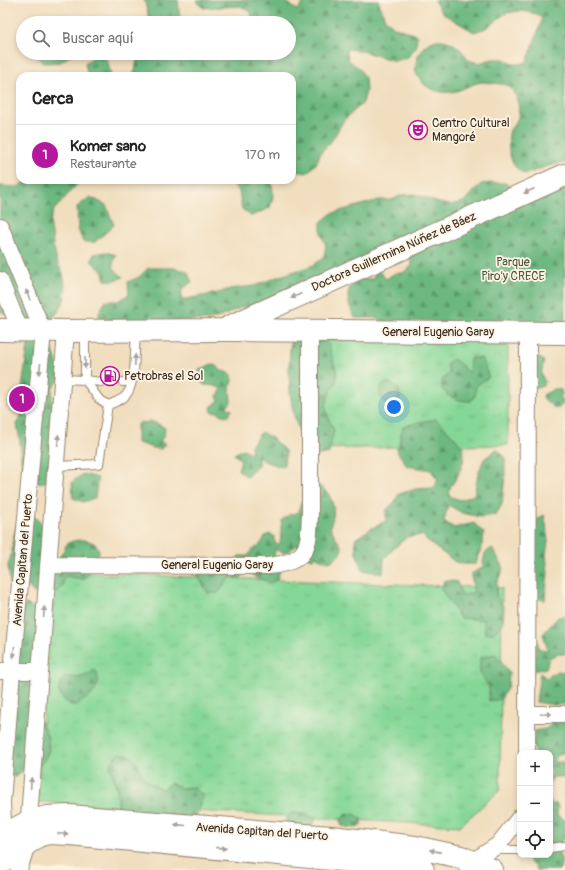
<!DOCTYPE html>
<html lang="es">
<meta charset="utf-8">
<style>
:root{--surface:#fff;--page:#f6f6f6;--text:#222;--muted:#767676;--line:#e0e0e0;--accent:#b5179e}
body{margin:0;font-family:Pangolin,sans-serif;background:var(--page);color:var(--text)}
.controls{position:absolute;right:12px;bottom:12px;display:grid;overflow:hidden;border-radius:8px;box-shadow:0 2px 6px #0003}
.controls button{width:36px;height:36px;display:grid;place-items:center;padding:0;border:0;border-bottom:1px solid var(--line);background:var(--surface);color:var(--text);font:20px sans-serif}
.you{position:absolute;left:394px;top:407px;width:14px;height:14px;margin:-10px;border:3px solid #fff;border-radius:50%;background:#1a73e8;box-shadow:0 0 0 6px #1a73e833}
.badge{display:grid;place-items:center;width:26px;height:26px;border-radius:50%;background:var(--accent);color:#fff;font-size:13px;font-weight:700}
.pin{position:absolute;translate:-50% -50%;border:2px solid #fff;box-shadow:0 1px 4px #0006}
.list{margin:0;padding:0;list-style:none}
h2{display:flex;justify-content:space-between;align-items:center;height:52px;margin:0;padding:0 16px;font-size:17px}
h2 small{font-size:13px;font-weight:400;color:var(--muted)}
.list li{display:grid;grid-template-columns:26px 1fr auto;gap:12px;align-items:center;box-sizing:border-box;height:60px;padding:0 16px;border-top:1px solid var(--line)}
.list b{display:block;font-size:15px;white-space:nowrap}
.list p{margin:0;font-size:13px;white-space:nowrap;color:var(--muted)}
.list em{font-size:13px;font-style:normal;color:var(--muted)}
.icon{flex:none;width:22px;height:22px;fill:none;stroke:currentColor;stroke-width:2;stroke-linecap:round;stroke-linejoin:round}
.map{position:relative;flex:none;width:565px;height:870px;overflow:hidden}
.search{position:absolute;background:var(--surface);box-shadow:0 2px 6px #0003;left:16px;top:16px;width:280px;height:44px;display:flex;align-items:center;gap:10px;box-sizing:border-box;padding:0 14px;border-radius:22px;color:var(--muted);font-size:15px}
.panel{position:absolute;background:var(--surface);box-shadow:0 2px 6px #0003;left:16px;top:72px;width:280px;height:112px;border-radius:12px}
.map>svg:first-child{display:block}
.grass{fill:url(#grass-tufts);stroke:#60805a}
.forest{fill:url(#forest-firs);stroke:#54714f}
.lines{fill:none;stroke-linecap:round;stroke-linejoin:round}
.lane-casing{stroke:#96846e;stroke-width:10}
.street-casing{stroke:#96846e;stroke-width:18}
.secondary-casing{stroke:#96846e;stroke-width:24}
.lane{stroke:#fff;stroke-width:8}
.street{stroke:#fff;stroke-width:16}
.secondary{stroke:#fff;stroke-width:22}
.oneway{fill:#a79f9a}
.labels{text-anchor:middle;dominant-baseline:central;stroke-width:3.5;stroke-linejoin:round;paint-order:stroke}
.poi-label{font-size:12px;fill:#3b2a1e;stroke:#fcf5e5;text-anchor:start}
.street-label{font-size:12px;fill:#3b2a1e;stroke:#fcf5e5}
.park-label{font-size:12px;fill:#4e553c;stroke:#fcf5e5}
</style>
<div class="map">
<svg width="565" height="870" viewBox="0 0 565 870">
<defs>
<pattern id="grass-tufts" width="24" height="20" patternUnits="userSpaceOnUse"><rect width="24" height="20" fill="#85d797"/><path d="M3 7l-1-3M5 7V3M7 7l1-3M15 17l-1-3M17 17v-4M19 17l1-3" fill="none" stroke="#74b982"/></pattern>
<pattern id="forest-firs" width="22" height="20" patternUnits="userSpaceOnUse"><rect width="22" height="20" fill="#6cb880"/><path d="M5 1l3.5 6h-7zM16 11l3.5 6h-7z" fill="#5a9668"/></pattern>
</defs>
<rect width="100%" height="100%" fill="#fcf5e5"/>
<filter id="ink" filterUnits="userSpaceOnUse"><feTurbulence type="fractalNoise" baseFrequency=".025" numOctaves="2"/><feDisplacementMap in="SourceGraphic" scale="8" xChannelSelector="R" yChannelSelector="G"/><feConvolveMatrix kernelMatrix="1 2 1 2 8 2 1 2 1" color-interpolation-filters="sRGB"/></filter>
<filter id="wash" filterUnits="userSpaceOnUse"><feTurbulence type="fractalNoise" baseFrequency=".012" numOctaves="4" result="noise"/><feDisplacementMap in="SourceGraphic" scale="16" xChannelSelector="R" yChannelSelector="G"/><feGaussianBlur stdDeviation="0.9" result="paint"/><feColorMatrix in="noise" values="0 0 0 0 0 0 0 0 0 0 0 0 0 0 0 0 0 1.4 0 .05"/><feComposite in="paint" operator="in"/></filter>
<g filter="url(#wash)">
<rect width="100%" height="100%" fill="#f1debf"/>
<path class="grass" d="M319 340H508V445L316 449Z
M53 572 502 588 500 790 460 826 37 802Z"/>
<path class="forest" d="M144 0H178L179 12 185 23H148V13Z
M196 0H284L297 10 306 0H378L385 19 394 27 417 35 416 47 408 57 395 61 358 50 346 49 349 61 359 68 365 78 366 91 363 103 344 120 330 143 321 152 316 164 307 173 295 171 292 168V76H132L135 71 138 53H289V23H250L252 13 241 6 203 8Z
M434 0H565V163C550 163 538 171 524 174 521 172 517 169 515 166 508 157 507 141 510 130 512 127 515 124 517 120 521 110 518 90 506 85 502 84 486 82 482 82 473 83 464 89 456 91 441 95 424 89 417 75 414 69 416 60 419 54 428 36 447 36 461 50 464 53 466 57 468 60L479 63 492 59H503L515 64 526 63C530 56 532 49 534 42 537 33 541 26 542 17L530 12 518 11 506 13 486 28 474 32 442 13Z
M32 53H73L61 62 44 63Z
M103 53 108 63 111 76H88L85 64 94 56Z
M28 180H85L79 182 62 201 54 210 50 221 54 249 57 262 63 274 65 285V297L61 308 52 319 39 323 14 320 0 311V186L18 187Z
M230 180H272L273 196 270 208 251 216 242 209 239 191Z
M492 183H505L533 200 551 195 556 188 565 184V331L398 326 374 318H355C349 307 342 288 357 280 361 278 368 279 373 279L376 270 381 273 386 279 395 273H403L412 266 409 254 255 307H242L220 317 209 320 99 324V312L106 301H119L129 294 128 282 139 277 148 268H174L187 271 192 282 182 289 181 300 218 293 230 289 254 286 277 277 314 265 324 257 326 245 321 234V222L331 214 343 210 379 200H392L402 195 415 194 439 203 451 205 463 202 481 184Z
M90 197 106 205 114 225 95 242H83L78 229 77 207Z
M106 252 116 255C110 267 114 269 123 277L113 281 105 280 103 272 91 261 94 254Z
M291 338 328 342 333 360 337 371 336 383 329 393 326 406 328 417 334 430 329 453 316 456C287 427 287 377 291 338Z
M29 339 50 341 58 366 60 379 52 389V401L58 411 50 481 38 483 23 469 21 460 20 441 17 424 26 405 22 388Z
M538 357 544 361 541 374 545 382 543 386 536 388 533 361Z
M470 358H481L489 377 476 386 475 396 471 401C457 401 452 399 442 389V380L449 374 447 363 454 359 469 373Z
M212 364 218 367 221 371 227 372 233 376 230 388 231 402 227 407 232 410 228 416 222 415 218 412H212L211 407 219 401 217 396 221 391V389L216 386 204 385 201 382 199 370Z
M388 382 399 389 400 399 396 402 386 404 380 396 381 387Z
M554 389H558L561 390 562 395 560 397 563 400V404L559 408H555L544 399 543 395Z
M436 419C443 426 460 441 463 450 466 458 461 469 457 477 452 485 449 486 449 496L460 500 474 495 478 474 484 459 497 449 505 457V475L502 504 496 515 481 517 462 513 448 505 444 521 454 528 474 523 484 533 482 546 476 564H458L432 545 422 535 407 537 394 548 384 559 383 574 363 570 356 553 355 539 370 529 386 521V510L394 503 399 494 416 489 434 488 438 480 431 470 407 466 397 451 403 427 418 422Z
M151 421 160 425 165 428 164 436 160 441 165 444 161 449C153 449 146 445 137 443V425L141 422 145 423Z
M261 432 273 439 286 452 283 467 266 462 258 457V465L247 477 238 470 241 460 234 454 244 449 252 454 251 446Z
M83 474 98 478 95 498 83 502 73 498 72 482Z
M320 486 325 490V492L328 493C335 507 335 513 330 527L342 548 339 555 330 562 318 558 317 556 313 559C304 557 299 554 298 544L291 550 283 553 275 549 274 560 280 571 277 579 271 583 255 577 246 570 240 579 232 576 218 593H208L197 575V571L187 561 196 557 210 563 235 560 239 556H248L252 550C259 546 262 544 265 536L270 534 274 536 275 544H280C282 535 280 528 282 520L289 515 299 512 300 504 308 491Z
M544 515 546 524 548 541 546 555 548 573 545 600 534 598 533 536 536 520Z
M30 516 37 518C47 533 42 534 41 551L51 559 57 560C59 557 62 554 64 550 65 548 65 547 66 545 73 537 99 538 99 552 98 561 89 572 84 580L67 576 63 580V586L54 594 44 598 33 592 26 583 15 592 10 584 8 565 12 552 13 539 19 518Z
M492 548 503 566 501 576 497 582 496 596 504 607 503 624 494 633H485L484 620 460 618 441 589 444 580 457 582 462 596 474 592 471 574 482 568 485 553Z
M26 604 39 611 33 704 48 738 49 750 44 761 36 769H24L15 777 0 773 19 613Z
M565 616V654H557L549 658 546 668 533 671 537 641 539 649 548 650 543 634 558 617Z
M495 654 509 672 508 686 501 699 489 701V687L480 673V658Z
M94 670 97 672C101 694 89 697 73 706 59 698 54 691 65 677 76 677 86 679 94 670Z
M558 671 565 672V704L554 705 536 702 540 673 546 678Z
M552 719H565V753L557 754 555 762H565V778L559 777H553L550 782V753H534L536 750 533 747 535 731C544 729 551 730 552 719Z
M121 753C138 757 135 761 142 774 147 782 154 786 162 789L170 783 181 788 193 787 203 795 196 818 127 813 118 806V794L110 765 115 757Z
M550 800 552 805 555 803 557 804 558 808 557 815 565 820V838L555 848C561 855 563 862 559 870H536L535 866 529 862 528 855H550Z
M291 813C300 813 308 814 316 819L312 826H290L285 819Z
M346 814H355L361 819V825L354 828 342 826 340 820Z"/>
</g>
<g filter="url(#ink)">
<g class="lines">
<defs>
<path id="lane" d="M85 332V380L101 382
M123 382 132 381 134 373 136 331
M108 405C122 400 129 397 132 381
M56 466 99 464 108 405 99 399 85 380 62 379
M550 848 565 846
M495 850H520"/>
<path id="street" d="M0 226 43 331 12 671 2 802 4 844
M0 280 20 330
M48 565 267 566C309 562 309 548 310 511V331
M0 671H40
M528 714H565
M527 753 528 332
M467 868 472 862 498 845 520 817
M19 870 27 844 66 331"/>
<path id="secondary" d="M229 327 565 175
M0 330 66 331 222 330 565 333
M0 837 28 822 47 817 69 816 331 837 415 847 461 857 492 870
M0 863 38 836 48 833 70 834 414 867 423 870"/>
</defs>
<use href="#lane" class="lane-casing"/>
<use href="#street" class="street-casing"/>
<use href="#secondary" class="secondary-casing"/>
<use href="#lane" class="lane"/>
<use href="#street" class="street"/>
<use href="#secondary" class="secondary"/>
</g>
<defs><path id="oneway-solid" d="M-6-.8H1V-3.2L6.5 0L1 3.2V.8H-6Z"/></defs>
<g class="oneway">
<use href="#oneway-solid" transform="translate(529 191) rotate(156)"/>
<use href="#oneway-solid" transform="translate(28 295) rotate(-112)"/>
<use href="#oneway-solid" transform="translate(296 296) rotate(156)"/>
<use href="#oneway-solid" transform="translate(135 360) rotate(-88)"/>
<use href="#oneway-solid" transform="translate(85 363) rotate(90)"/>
<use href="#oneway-solid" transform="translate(40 369) rotate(95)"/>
<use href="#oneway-solid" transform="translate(58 440) rotate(-86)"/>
<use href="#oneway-solid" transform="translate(44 612) rotate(-86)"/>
<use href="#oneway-solid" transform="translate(14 652) rotate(95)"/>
<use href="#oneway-solid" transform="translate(546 714)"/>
<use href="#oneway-solid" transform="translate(31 783) rotate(-86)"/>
<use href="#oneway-solid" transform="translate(180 825) rotate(-175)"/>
<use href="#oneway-solid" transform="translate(63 834) rotate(2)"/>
<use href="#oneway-solid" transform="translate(221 848) rotate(5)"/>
<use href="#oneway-solid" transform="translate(435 851) rotate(-167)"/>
</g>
</g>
<defs>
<symbol id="theatre-ring" viewBox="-11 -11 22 22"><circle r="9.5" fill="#fcf5e5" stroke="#b5179e" stroke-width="1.5"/><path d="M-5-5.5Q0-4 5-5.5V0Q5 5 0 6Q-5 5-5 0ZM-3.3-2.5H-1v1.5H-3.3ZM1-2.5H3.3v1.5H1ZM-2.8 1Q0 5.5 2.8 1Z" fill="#b5179e"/></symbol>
<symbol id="fuel-ring" viewBox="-11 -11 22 22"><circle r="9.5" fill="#fcf5e5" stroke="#b5179e" stroke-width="1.5"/><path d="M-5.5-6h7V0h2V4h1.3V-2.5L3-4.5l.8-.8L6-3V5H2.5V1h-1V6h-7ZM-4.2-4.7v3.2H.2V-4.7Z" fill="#b5179e"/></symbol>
</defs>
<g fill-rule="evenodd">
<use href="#theatre-ring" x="407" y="119" width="22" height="22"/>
<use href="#fuel-ring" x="99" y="365" width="22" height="22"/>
</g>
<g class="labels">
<g class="poi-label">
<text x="432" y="123">Centro Cultural<tspan x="432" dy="14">Mangoré</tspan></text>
<text x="124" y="376">Petrobras el Sol</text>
</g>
<g class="street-label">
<text transform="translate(394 252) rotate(-24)">Doctora Guillermina Núñez de Báez</text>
<text x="438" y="332">General Eugenio Garay</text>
<text transform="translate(23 560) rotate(-85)">Avenida Capitan del Puerto</text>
<text x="217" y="565">General Eugenio Garay</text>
<text transform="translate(262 832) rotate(4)">Avenida Capitan del Puerto</text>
</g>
<g class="park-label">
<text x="513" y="262">Parque<tspan x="513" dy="14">Piro'y CRECE</tspan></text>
</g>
</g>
</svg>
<div class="controls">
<button>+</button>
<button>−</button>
<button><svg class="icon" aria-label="locate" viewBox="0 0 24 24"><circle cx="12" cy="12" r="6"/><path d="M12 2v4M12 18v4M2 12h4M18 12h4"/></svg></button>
</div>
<div class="you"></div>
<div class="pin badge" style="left:22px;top:399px">1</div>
<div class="search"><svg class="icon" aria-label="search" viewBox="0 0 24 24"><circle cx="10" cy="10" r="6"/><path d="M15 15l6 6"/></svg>Buscar aquí</div>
<section class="panel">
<h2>Cerca<small></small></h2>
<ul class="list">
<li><span class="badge">1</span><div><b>Komer sano</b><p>Restaurante</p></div><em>170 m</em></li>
</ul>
</section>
</div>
